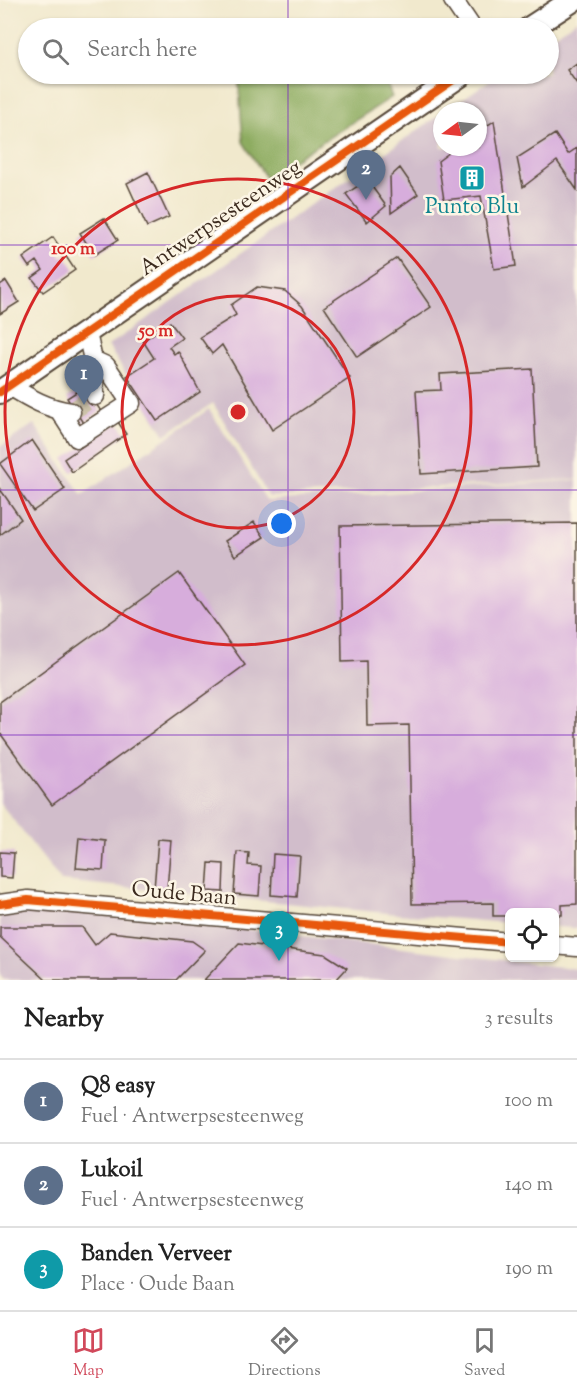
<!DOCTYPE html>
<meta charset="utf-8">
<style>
:root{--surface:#fff;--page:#f2f2f2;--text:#222;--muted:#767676;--line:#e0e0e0;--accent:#d1495b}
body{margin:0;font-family:"Sorts Mill Goudy",serif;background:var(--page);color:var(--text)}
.controls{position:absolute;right:18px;bottom:18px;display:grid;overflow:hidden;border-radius:9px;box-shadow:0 2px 4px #0004}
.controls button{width:54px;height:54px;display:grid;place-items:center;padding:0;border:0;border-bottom:2px solid var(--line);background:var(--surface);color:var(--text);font:30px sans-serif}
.compass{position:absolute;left:433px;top:102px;width:54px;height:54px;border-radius:50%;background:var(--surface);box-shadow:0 2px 4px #0004;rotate:255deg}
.you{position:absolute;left:282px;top:524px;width:21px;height:21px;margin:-15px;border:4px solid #fff;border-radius:50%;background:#1a73e8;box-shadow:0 0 0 9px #1a73e833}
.badge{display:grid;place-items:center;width:39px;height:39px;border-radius:50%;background:var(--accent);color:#fff;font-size:20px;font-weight:700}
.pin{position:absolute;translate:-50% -50px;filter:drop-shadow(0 2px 3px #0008)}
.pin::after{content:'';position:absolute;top:32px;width:21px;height:18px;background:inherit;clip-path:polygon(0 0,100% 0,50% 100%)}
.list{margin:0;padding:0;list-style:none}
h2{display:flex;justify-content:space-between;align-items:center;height:78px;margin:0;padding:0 24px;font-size:26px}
h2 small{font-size:20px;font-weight:400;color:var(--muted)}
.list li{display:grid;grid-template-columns:39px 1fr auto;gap:18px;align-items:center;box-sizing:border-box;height:84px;padding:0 24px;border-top:2px solid var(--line)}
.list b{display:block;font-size:22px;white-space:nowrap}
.list p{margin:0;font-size:20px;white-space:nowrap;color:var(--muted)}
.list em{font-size:20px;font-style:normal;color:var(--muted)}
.icon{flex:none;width:33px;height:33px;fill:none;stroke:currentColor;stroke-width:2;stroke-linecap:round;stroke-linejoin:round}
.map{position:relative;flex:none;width:577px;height:980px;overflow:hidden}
.search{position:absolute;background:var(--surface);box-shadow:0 2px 4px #0004;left:18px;right:18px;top:18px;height:66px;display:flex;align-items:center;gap:15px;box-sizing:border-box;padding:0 21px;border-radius:33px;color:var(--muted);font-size:22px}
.sheet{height:330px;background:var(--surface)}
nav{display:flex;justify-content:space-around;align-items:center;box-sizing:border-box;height:84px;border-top:2px solid var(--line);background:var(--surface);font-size:16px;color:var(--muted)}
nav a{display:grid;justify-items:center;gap:3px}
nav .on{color:var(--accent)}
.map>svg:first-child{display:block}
.industrial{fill:#d1bdcb}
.forest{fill:#8dac60;stroke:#646b3f;stroke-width:1.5}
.building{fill:#d7addc}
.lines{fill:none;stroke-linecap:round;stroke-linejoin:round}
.minor-tunnel{stroke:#cdc3aa;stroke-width:18;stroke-dasharray:18 9;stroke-linecap:butt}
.minor-casing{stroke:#564738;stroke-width:21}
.major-casing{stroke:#564738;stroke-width:26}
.minor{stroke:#fff;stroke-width:18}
.major{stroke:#fff;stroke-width:22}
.cycleway-casing{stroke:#fcf5e5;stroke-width:11}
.cycleway{stroke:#e8590c;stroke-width:8}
.grid{fill:none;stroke:#7b2cbf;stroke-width:1.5;stroke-opacity:0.55}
.ring{fill:none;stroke:#d62828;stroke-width:3}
.labels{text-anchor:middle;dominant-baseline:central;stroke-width:5;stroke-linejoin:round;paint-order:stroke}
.culture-label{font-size:22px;fill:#0d838f;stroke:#fcf5e5}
.street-label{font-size:22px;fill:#3b2a1e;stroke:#fcf5e5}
.centre{fill:#d62828;stroke:#fcf5e5;stroke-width:3}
.ring-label{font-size:18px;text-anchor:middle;font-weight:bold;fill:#d62828;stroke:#fcf5e5;stroke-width:5;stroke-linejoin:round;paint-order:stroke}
</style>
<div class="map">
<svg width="577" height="980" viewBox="0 0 577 980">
<rect width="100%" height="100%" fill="#fcf5e5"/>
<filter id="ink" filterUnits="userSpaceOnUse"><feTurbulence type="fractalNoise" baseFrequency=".0167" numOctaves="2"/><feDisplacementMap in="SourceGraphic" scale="12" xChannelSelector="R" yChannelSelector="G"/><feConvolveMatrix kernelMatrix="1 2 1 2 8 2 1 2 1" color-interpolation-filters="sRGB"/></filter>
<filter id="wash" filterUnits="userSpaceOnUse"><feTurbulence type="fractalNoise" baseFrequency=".008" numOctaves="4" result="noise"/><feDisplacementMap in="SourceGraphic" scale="24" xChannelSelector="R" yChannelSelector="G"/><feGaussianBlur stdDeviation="1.35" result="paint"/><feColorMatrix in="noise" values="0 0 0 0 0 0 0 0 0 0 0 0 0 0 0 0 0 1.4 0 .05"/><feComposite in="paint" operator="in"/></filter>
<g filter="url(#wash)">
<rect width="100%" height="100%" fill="#f1e9cd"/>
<path class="industrial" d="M577 19V479L269 497 213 403 165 435 108 346 442 113V147H478V111H445L499 74H548L549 39Z
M209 409 267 501 577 480V928L555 927 554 912H510L509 923 397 914 61 881 0 803V447L34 424 82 495Z
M51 906 577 969V980H4L0 976V915Z"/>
<path class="forest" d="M238 74H383L392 97 266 178 243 142Z"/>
<g id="blocks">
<path class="building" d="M577 63V84L567 70Z
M494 121 516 266 494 269 481 196 444 200 438 161 457 147H478V132Z
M555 134 568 154 577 148V190L557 161 523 187 517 158Z
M400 168 418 194 391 213 390 177Z
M148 172 169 217 147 227 127 183Z
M367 180 386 206 367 222 346 194Z
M104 218 118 240 94 255 80 233Z
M53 237 59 246 56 248 62 257 65 255 75 270 43 292 32 278 43 270 37 261 29 267 23 258Z
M397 258 431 307 357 357 324 307Z
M6 281 19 302 0 314V285Z
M257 287 285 291 302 306 350 378 272 430 222 345 212 354 200 337 236 315 231 305Z
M170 322 182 338 169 347 174 354 178 351 200 392 157 421 127 376 154 358 143 341Z
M532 369 537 467 421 474 416 391 441 390 440 374Z
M84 387 101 411 83 423 67 398Z
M118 422 126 434 72 472 64 459Z
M32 440 65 489 33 511 0 464Z
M0 489 21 519 0 535Z
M254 522 264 537 235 556 225 541Z
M577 523V904L562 905V915H554V912H510V916H493V903L412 904 409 725 367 726 366 661 342 662 340 526Z
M179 573 245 665 52 805 0 733V702Z
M79 837 105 840 103 870 76 868Z
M158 839 171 840 167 890 154 889Z
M0 852 14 853 12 878 0 877Z
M237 852 249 853 248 865 261 866 259 896 234 894Z
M273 854 300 856 297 897 271 895Z
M209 863 224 864 223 892 207 891Z
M0 927H82L95 945 110 932 192 941 205 950 176 980H46L0 937Z
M239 943 325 954 347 968 336 980H204Z"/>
</g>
</g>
<g filter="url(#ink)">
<use href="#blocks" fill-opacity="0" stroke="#564738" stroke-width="1.5"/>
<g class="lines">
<path class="minor-tunnel" d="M71 412 95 396"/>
<defs>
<path id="minor" d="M453 0 472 28
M87 333 93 360 95 396
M10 386C29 398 48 409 71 412
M59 410 77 438 131 403 106 366 93 360
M0 904 28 900 510 942
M554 945 577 947"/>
<path id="major" d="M530 28 573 0
M0 392 462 74"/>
</defs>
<use href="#minor" class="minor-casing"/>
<use href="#major" class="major-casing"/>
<use href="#minor" class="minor"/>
<use href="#major" class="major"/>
<defs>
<path id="cycleway" d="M0 392 462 74
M0 904 28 900 510 942"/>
</defs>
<use href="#cycleway" class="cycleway-casing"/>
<use href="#cycleway" class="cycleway"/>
</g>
</g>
<path class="grid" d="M288 0V28M288 74V980M0 245H577M0 490H577M0 735H577"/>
<g class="ring">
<circle cx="238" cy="412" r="116"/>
<circle cx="238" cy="412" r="233"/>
</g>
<defs>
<symbol id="building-square" viewBox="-11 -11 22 22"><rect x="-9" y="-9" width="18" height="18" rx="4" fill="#0f9aa8" stroke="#fcf5e5"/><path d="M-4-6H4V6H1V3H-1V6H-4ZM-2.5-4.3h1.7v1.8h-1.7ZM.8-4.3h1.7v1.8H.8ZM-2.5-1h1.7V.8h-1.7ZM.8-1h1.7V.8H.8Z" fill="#fff"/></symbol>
</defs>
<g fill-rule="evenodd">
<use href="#building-square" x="457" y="163" width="30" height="30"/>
</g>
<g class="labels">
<g class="culture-label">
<text x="472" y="208">Punto Blu</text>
</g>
<g class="street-label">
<text transform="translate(221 219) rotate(-34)">Antwerpsesteenweg</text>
<text transform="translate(184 895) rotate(5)">Oude Baan</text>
</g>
</g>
<circle cx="238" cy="412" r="9" class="centre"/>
<g class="ring-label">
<text x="73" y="254">100 m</text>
<text x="156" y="336">50 m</text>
</g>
</svg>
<div class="controls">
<button><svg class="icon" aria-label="locate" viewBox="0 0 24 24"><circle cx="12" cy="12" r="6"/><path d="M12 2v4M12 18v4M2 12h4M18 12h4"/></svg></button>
</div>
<svg class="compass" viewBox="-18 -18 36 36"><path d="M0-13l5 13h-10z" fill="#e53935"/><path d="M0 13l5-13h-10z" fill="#767676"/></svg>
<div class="you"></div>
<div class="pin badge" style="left:84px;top:405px;background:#5c6f8a">1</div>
<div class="pin badge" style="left:366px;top:200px;background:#5c6f8a">2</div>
<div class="pin badge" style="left:279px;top:961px;background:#0f9aa8">3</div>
<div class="search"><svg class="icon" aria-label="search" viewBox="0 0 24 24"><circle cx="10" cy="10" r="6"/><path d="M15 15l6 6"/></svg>Search here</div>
</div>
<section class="sheet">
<h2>Nearby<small>3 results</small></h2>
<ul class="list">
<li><span class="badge" style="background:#5c6f8a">1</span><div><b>Q8 easy</b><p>Fuel · Antwerpsesteenweg</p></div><em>100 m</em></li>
<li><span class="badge" style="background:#5c6f8a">2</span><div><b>Lukoil</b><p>Fuel · Antwerpsesteenweg</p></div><em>140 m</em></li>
<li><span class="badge" style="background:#0f9aa8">3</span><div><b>Banden Verveer</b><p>Place · Oude Baan</p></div><em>190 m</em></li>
</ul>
</section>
<nav>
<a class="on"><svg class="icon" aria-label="map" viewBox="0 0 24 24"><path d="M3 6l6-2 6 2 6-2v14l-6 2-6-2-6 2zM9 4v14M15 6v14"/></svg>Map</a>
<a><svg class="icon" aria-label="directions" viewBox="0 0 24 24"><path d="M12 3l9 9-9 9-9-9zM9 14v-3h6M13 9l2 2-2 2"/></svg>Directions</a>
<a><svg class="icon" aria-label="saved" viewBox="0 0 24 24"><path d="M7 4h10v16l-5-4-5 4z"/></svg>Saved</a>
</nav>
